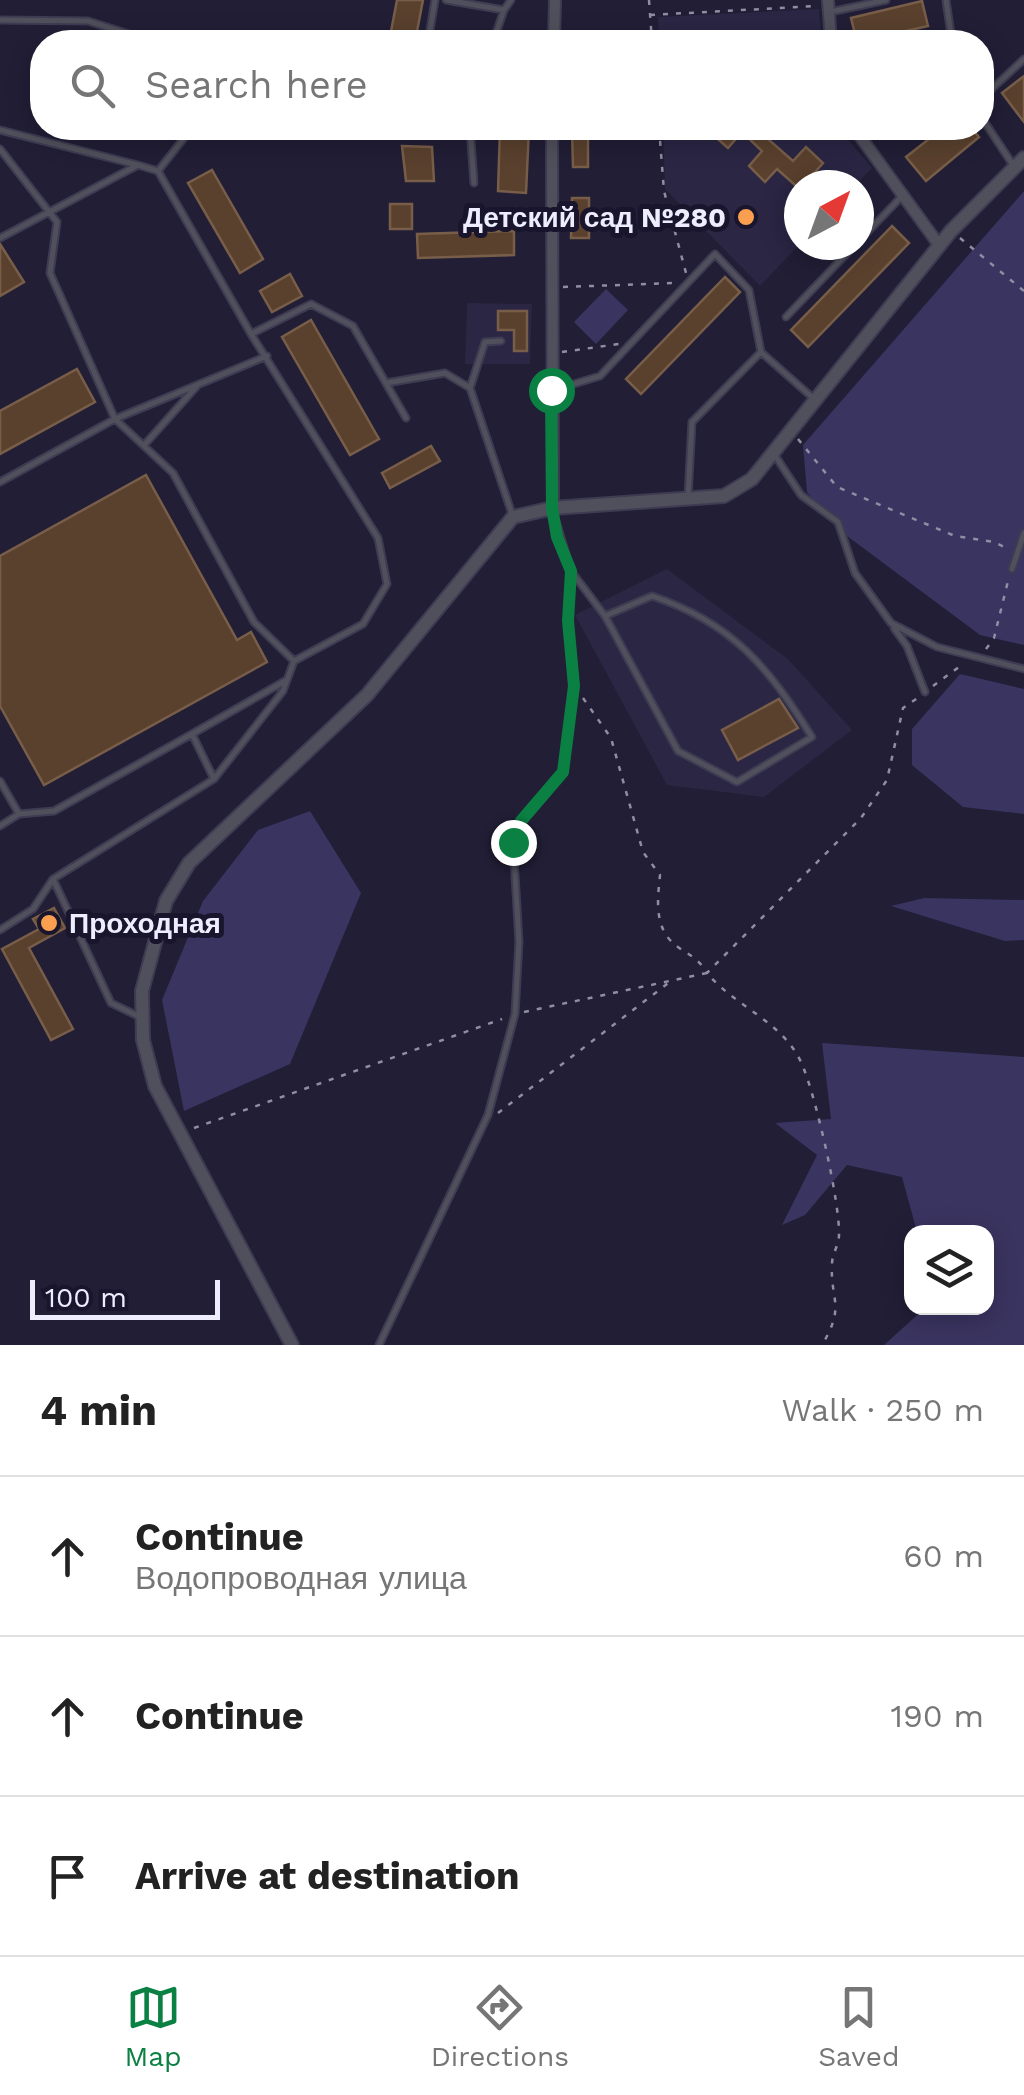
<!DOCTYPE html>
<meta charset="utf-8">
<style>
:root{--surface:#fff;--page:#f2f2f2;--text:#222;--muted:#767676;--line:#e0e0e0;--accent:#0b8043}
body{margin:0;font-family:"Work Sans",sans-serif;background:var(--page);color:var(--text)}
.controls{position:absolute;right:30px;bottom:30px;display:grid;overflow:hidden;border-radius:20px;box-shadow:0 5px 25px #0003}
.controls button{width:90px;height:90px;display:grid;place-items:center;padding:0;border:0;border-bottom:2px solid var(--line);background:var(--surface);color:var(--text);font:50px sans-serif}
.compass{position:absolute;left:784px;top:170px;width:90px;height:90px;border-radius:50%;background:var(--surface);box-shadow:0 5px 25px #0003;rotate:41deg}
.scale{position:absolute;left:30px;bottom:25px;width:190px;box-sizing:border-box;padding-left:10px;border:5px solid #eeedfe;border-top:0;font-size:28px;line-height:35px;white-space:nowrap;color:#eeedfe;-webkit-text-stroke:8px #18152c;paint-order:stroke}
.stop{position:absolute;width:30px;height:30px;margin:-22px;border:8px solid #0b8043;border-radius:50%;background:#fff}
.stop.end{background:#0b8043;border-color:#fff;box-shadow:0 2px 10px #0008}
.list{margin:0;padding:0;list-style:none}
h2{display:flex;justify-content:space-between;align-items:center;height:130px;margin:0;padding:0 40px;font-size:42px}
h2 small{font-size:32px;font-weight:400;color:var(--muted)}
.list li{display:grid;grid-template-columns:65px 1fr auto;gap:30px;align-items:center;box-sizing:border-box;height:160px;padding:0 40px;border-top:2px solid var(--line)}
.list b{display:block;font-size:38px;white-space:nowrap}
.list p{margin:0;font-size:32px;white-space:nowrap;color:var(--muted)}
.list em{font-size:32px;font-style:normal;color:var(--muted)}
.icon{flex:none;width:55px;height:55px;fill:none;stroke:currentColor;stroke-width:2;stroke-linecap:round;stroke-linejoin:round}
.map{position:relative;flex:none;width:1024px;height:1345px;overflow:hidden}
.search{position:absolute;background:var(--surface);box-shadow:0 5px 25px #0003;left:30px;right:30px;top:30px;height:110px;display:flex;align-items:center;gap:25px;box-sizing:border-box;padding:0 35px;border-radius:40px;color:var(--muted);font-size:38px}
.sheet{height:610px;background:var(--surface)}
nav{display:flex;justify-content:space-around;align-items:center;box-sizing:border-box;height:140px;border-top:2px solid var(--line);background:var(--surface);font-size:28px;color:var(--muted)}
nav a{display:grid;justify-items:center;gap:5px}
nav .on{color:var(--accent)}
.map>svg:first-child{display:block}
.built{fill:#2a2644}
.green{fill:#3a3460}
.building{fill:#5a412e;stroke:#785e49;stroke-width:2.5}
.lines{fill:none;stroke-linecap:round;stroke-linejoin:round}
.service-casing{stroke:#3e3b52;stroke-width:9}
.minor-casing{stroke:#3e3b52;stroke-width:14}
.tertiary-casing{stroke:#3e3b52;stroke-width:16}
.path{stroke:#8f8ea2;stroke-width:2.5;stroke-dasharray:5 8;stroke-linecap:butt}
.service{stroke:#50505c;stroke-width:5}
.minor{stroke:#50505c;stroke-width:10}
.tertiary{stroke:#50505c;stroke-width:12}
.route{stroke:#0b8043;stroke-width:12}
.poi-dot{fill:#fa9f4f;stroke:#18152c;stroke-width:4}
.labels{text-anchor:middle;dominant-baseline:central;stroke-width:10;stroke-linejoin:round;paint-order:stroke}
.poi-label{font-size:28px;font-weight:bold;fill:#eeedfe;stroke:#18152c;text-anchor:end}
</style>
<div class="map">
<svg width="1024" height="1345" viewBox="0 0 1024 1345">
<rect width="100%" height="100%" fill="#211e36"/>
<path class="built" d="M819 9 822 42H659L658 17Z
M663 128H838L872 168 856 185H799V245L760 286 665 189Z
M467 303 532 304 530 364H465Z
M667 569 788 659 852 730 764 797 667 785 575 615Z"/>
<path class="green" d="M1024 191V645L980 635 839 530 807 492 803 445Z
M606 289 628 310 596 344 574 322Z
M960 674 1024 689V814L963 807 912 765V729Z
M310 811 361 893 290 1064 184 1111 162 1000 203 901 258 830Z
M924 898 1024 900V940L1005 941 891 906Z
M822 1043 1024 1057V1345H884L925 1308H986V1232H917L902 1177 847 1165 805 1215 782 1225 817 1155 775 1123 831 1119Z"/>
<path class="building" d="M397 0H423L415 42H389Z
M922 1 928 26 857 42 851 18Z
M1024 76V122L1002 93Z
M500 128H529L526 193 498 191Z
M705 128H780L769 140 793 161 806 147 823 163 809 179 816 185H795L777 169 765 182 749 166 762 151 742 132 728 148Z
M943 128H971L979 137 926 181 906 157Z
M572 131H588V167H573Z
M402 146 432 147 434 181H406Z
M212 170 263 259 240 273 188 183Z
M572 198H589V238H571Z
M390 204H412V229H390Z
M892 226 909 243 808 347 791 330Z
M514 231V255L418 258 417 234Z
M0 244 24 282 0 296Z
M290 274 302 296 272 312 260 291Z
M725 277 740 292 641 394 626 379Z
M498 311H527V351H514V330H498Z
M311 320 379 439 350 455 282 337Z
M77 369 95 402 0 454V411Z
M431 446 440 461 390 488 382 473Z
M146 475 237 640 251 632 267 662 44 785 0 706V556Z
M779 699 798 728 738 760 722 730Z
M54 908 65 928 29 948 73 1029 51 1040 2 949 39 929 33 919Z"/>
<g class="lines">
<defs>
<path id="service" d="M446 0 504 10 511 0
M946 0 952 42
M830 12 886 0
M0 20 88 21 154 42
M428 42 435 0
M493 42 504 10
M982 98 1024 59
M982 118 1013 165
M470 128 474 183
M0 130 138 165
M0 149 57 222 50 273 115 419 173 473 254 622 294 661
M0 238 138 165 158 171
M859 241 903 195
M786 317 855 245
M251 334 311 304 353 326 406 418
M386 383 445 373 470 388 512 514
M470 388 485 342 501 341
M554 390 600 376 715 254 749 290 761 352
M146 443 197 386
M774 454 801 495 838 522 855 573 891 623 937 647 1024 669
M0 482 115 419 267 356
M688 497 692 422 761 352 813 398
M553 511 571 571 605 616 678 751 737 782 812 737C769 668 733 623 652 596L605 616
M1012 569 1024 533
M894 628 907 646 925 692
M192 734 285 681
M0 781 19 814
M0 826 19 814 54 811 192 734 214 779
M53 879 111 1003 140 1017
M0 930 33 909 53 879 214 779 283 691 294 661 363 624 387 584 378 538 251 334 158 171 192 128
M379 1345 488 1115 515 1014 519 942 513 841 521 821 563 771 575 685 569 621 571 571"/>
<path id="minor" d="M828 0 831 42
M554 42 555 0
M552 128 553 508
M854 128 939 245"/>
<path id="tertiary" d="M292 1345 155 1086 143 1040 142 991 166 901 189 863 367 695 513 517 553 508 724 496 752 479 951 231 1024 158"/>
</defs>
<use href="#service" class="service-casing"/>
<use href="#minor" class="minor-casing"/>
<use href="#tertiary" class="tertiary-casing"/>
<path class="path" d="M649 0 652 42
M650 15 817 6
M659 128 664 191 686 273
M960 238 1024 291
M563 287 675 283
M562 352 619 344
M798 439 837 487 955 536 994 542 1010 550
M986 649 994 638 1009 577
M933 686 963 664
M583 698 611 738 643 852 660 875C658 896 654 922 670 940 683 954 695 953 707 973L861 818 887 780 903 708 919 697
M524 1012 707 973C734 1006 782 1021 801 1062 815 1092 840 1202 839 1235 839 1245 832 1254 832 1264 830 1301 846 1305 822 1345
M498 1113 671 981
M194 1128 502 1019"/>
<use href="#service" class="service"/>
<use href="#minor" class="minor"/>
<use href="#tertiary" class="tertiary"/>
</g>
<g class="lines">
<path class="route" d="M513 842 521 821 563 772 574 686 568 621 571 571 557 537 552 508 551 390"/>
</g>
<g class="poi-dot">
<circle cx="746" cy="217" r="10"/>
<circle cx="49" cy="923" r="10"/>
</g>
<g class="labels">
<g class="poi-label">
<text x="726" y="217">Детский сад №280</text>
<text x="69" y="923" text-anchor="start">Проходная</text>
</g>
</g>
</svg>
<div class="controls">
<button><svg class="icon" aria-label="layers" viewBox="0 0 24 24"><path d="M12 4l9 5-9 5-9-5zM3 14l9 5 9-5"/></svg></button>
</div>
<svg class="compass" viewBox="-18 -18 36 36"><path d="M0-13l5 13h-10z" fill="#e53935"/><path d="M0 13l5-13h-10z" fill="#767676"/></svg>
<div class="scale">100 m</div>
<div class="stop" style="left:551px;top:390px"></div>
<div class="stop end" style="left:513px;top:842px"></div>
<div class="search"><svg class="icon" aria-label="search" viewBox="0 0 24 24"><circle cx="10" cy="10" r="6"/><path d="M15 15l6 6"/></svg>Search here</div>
</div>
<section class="sheet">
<h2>4 min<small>Walk · 250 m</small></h2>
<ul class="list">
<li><svg class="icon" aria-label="ahead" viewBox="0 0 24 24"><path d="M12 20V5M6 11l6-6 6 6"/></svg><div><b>Continue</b><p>Водопроводная улица</p></div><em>60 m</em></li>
<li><svg class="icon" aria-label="ahead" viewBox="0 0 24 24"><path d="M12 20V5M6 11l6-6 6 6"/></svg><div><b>Continue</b></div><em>190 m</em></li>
<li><svg class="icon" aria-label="arrive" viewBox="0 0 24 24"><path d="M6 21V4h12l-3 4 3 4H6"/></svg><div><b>Arrive at destination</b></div></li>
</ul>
</section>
<nav>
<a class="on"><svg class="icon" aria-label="map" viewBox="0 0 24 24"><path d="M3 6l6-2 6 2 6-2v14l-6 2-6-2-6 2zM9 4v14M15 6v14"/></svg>Map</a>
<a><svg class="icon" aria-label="directions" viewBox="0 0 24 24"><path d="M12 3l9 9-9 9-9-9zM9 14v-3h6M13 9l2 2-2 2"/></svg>Directions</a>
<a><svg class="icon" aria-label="saved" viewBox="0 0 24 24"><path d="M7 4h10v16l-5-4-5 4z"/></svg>Saved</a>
</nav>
